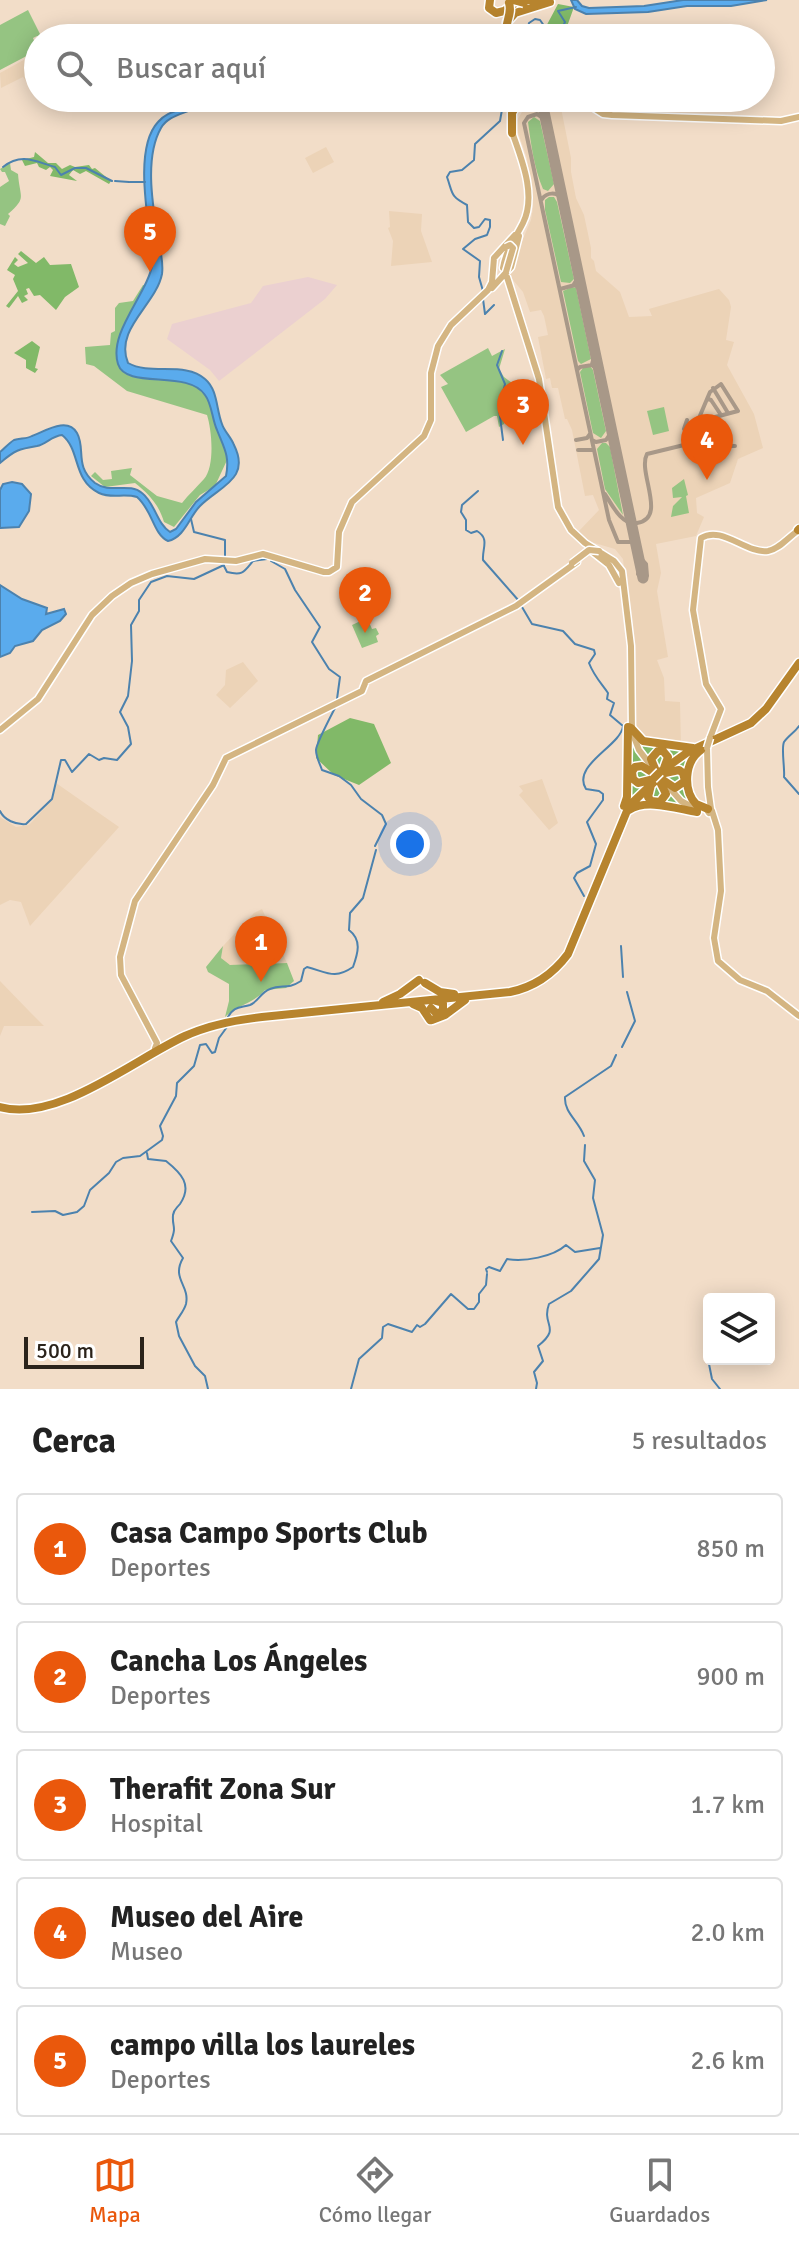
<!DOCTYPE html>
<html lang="es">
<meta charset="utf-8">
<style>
:root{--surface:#fff;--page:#f2f2f2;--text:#222;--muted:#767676;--line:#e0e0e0;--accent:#ea580c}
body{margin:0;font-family:Signika,sans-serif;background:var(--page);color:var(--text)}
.controls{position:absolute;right:24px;bottom:24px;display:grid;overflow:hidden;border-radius:8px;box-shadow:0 4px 20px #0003}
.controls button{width:72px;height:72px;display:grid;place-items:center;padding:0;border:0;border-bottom:2px solid var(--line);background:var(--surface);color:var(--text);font:40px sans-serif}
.scale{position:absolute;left:24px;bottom:20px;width:120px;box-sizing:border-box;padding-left:8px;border:4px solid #2b231b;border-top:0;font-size:22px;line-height:28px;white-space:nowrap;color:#2b231b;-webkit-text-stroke:6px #fff;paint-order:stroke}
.you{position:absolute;left:410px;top:844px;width:28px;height:28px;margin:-20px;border:6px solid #fff;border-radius:50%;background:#1a73e8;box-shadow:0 0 0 12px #1a73e833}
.badge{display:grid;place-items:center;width:52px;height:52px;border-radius:50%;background:var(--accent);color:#fff;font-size:26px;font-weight:700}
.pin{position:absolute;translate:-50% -66px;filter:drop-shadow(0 2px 4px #0008)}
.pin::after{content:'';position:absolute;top:42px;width:28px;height:24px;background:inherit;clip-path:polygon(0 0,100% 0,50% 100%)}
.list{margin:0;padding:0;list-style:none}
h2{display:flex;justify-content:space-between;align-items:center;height:104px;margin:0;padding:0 32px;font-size:34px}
h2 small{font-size:26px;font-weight:400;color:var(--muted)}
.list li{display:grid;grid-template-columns:52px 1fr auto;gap:24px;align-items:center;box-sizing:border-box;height:112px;margin:0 16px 16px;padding:0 16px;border:2px solid var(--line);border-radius:8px}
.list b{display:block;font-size:30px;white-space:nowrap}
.list p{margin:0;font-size:26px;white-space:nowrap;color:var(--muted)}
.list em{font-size:26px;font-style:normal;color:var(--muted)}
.icon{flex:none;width:44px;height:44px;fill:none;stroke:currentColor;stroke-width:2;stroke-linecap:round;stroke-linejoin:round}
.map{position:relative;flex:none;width:799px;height:1389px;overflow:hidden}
.search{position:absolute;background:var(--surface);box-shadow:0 4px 20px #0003;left:24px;right:24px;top:24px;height:88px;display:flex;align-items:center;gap:20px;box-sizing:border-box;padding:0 28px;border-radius:44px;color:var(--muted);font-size:30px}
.sheet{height:744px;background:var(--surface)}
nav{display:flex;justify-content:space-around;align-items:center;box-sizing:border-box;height:112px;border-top:2px solid var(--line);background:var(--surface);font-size:22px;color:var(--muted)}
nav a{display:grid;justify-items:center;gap:4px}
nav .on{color:var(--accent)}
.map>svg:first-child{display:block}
.built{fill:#ecd3b7}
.industrial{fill:#ebd0d0}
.green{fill:#95c482}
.forest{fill:#81b968}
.water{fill:#5aabed;stroke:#4c82ae;stroke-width:2}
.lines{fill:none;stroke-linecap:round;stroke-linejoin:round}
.stream{stroke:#4c82ae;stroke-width:2}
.taxiway{stroke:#a89888;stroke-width:4}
.runway{stroke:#a89888;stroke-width:11}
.major-casing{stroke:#fff;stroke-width:9}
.highway-casing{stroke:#fff;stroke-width:11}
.major{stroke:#d4b582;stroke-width:6}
.highway{stroke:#b7842e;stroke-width:8}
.major-bridge-casing{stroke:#fff;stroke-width:9;stroke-linecap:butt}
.highway-bridge-casing{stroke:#fff;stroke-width:11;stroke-linecap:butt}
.major-bridge{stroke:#d4b582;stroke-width:6}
.highway-bridge{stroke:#b7842e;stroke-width:8}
</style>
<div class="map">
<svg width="799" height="1389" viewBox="0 0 799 1389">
<rect width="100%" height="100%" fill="#f2ddc8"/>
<path class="built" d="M38 52V75L26 81 23 77 1 88 0 73Z
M530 98H559L571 158V172L576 198 584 215 591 248V258L594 261 596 271 620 292 629 317 652 316 649 309 719 289 729 300 731 307 726 340 734 342 727 365 754 414 763 448 738 459 730 483 696 498 697 513 704 517 696 536 656 544 661 573 657 591 668 657 657 660 664 678 665 701 680 702 681 747 646 741 634 728 633 650 623 559 615 549 584 540 580 536 579 531 599 510 593 495 585 496 572 430 567 419H565L558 388H552L550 378 546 379 538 337 548 335 544 316 541 310 530 312 523 292 508 274 531 220 533 208 527 158 515 124Z
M326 147 334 162 313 173 305 158Z
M389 211 422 214 421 231 432 262 391 266 393 241 388 228 390 227Z
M243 662 258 681 230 708 216 695 225 685 226 670Z
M542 779 558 823 549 830 519 795 523 791 519 786Z
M56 783 119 827 30 926 21 902 10 900 0 905V817L16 827 29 825 53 799Z
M262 909 287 963 234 967 226 963 221 958 223 946 254 913Z
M0 981 30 1012 44 1026H4L0 1036Z"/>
<path class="industrial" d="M308 277 337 285 325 299 219 381 210 370 167 339 172 324 251 303 263 286Z"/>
<path class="green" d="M28 10 42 38 37 36 33 38 38 50 0 70V25Z
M534 117 540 121 554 184 548 191 543 189C534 168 531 144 528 122Z
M10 163 11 170 18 174C20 199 27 197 8 214L10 216 5 226 0 224V187L9 181 5 172H2L0 169Z
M549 197H554L557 202 574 279 570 283 561 282 545 210V200Z
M143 285H152L118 342 125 372 186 376 210 396 211 410 228 458 215 486 200 495 174 527 164 522C159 505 149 494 135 483L105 487 91 476 95 472 103 480 112 479 111 471 132 468 130 475 157 496 182 503C189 494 197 487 204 479 215 466 212 431 207 415L127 391 94 366 86 364 85 347 110 345 111 333 115 331V308L119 303 133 301Z
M572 287 576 288 591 359 581 364 578 361 563 291Z
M488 348 492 356 505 349 499 369 504 377 519 388 507 386 505 390 506 393 501 396 504 424 499 427 497 416H494L466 432 441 387 448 384 440 375Z
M590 366 593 370 606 431 601 438 593 433 580 372 583 368Z
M664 407 669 431 653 435 647 411Z
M602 443H606L610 447 623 515 605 489 597 449Z
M684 479 688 495 686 496 689 513 671 517 673 506 682 497 673 498 672 488Z
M367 618 372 629 376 628 379 634 376 636 378 642 362 648 352 625Z
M223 946 221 958 230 965 287 963 294 981 286 988 265 990C253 1004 236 1005 225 1017L229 1001V984L208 972 206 967Z"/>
<path class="forest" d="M558 4 574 7 564 35 542 34Z
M35 152 48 163H56L62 169 70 165 75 167 89 165 92 169 95 168 111 181 109 184 86 171 80 174 73 170 69 175 77 181 50 176 53 170 50 167 46 170 39 167 37 163 25 166 22 160 34 157Z
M21 251 36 263 44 257 50 265 71 264 79 287 65 297 56 310 40 295 34 296 29 288 26 289 28 294 24 296 28 300 22 303 18 296 9 308 6 306 18 291 13 279 15 275 7 270 15 257 18 260 14 264 18 267 28 263 18 254Z
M32 341 40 347 35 368 38 369 35 373 26 368V360L14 353Z
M350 718 374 724 391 763 359 785 334 775 316 758 318 735Z
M628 727C647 747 673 739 694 754L687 789 708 812 626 801Z"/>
<path class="water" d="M571 0H577L582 6 589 8 644 6 683 0H767L731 6H687L648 12 586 14 575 9Z
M200 98H206C195 115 171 111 161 128 145 156 152 201 157 232 159 246 164 260 162 274 156 305 114 329 128 363 151 376 185 361 205 379 218 390 216 409 222 424 224 431 231 437 234 445 251 479 220 486 200 506 189 517 185 537 168 541 153 534 153 511 137 497 123 493 112 499 99 493 72 480 81 450 62 435 52 436 46 444 37 446 19 449 15 450 0 463V452C4 449 9 443 14 440 20 438 27 439 32 436 44 432 67 416 77 433 86 449 74 466 95 483 110 494 129 482 142 493 155 503 157 524 170 532L176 529 196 502 226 476C230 456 224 448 217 430 212 419 212 404 205 395 188 369 126 390 118 364 108 332 148 294 153 262 150 226 132 150 158 122 169 109 188 110 200 98Z
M12 482 22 484 31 494 29 511 19 527 0 528V490L3 484Z
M0 585 22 599 47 608 46 614 64 609 66 614 60 621 42 630 33 641 15 646 10 653 0 657Z"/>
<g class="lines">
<path class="stream" d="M515 38 527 33 529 23 535 19 540 20 547 30H561L565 22 558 11 576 7
M3 167C22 152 36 162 55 167L61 175 75 168H86L112 181
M115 181 129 182
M130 182H145
M483 291 479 277 480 261 463 249 475 239 487 235 490 227V220L485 219 479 227 474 228 468 222 467 205C450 196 453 194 447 177L450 172 462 170 474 160 475 144 500 121 504 98
M483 299 485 314 494 305
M502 351 497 365 505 384 499 409 503 440
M478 491 462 505 461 512 466 520V530L471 533 477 531C490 539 482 548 483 560L519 601
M191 519 194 532 225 540V560
M271 561 285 569 295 590 320 627 312 642 329 669 340 677 337 699
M224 566 227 572C243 576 244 572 253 561L267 559
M522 607 532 624 563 631 575 644 594 650 595 654 589 663C594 676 601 683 608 693L607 699 614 703 610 715 623 726C621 746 571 765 586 789L599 791 603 794V800L587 822 596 844 590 866 577 873 574 878 584 896
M336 706C332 714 316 744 316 750 316 757 320 764 322 770L339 776 351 785 361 799 382 815 386 824 375 846
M799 726C795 732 788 736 784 742 781 748 785 769 784 777L799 794
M0 811C4 820 16 825 26 824L52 799 61 760H65L72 772 89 754 99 760 104 758 117 760 131 744 128 727 120 712 128 696 132 661 131 625 139 611V600L151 582 167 576 194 579 224 565
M621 946 623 977
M228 1017C234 1006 240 1008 250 1005 258 1002 261 992 270 989 282 984 287 990 301 981L304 969 307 967C327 972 334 980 353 967 358 953 362 940 349 930L350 913 363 898 376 850
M622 1047 635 1021 627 992
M584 1136C579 1121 564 1113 565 1097L611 1066 616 1055
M147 1153 148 1159 166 1161C181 1173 193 1185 180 1204 176 1209 174 1209 173 1215 172 1228 177 1225 171 1241L183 1258C171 1279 190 1285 186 1304 184 1311 179 1316 176 1322L179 1336 195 1366 205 1376 208 1389
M32 1212 55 1211 63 1215 77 1212 84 1206 90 1190 109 1173 116 1162 123 1158 140 1156 162 1140 163 1136 160 1126 176 1096 177 1083 194 1066 200 1045 206 1044 212 1053 215 1052 219 1038 227 1027
M487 1272 486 1269 489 1267 500 1271 507 1259C524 1262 553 1257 566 1245L575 1252 600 1248
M706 1349 712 1379 720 1389
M351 1389 359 1359 382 1338 383 1327 388 1324 412 1332 417 1325 420 1327 425 1324 451 1294 468 1309H474L479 1302V1294L486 1285 487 1274
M536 1389 537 1383 534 1372 543 1361 538 1346C562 1327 541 1326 549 1304L571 1291 599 1259 603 1235 593 1198 595 1180 584 1161 585 1145"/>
<path class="taxiway" d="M546 120 537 114 528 117 524 123 609 520 618 542H632L636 547
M542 199C547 192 556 192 562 198
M574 284 579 276
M560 289 575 285 582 290
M592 364 595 354
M577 370 580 367 592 365 599 371
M713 388 728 413
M708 399 711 400 721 415
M713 417 721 422 727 439 724 445
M687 420 684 429 691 435
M576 440 587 438 590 434
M592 440 596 442 606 440 612 431
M686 444 700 421 738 411 721 384 710 392 696 425
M578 450H592
M605 494C612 505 622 526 637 523 668 518 637 472 647 454L684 445 735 446
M638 555 646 564 647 576 643 577 638 574 640 566"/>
<path class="runway" d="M543 107 643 578"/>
<defs>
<path id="major" d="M578 98 603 114 612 115 781 121 799 117
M503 268C506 250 515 239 523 223 537 195 521 158 512 132
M507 277 539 379 558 507 571 530 585 543 614 561 622 571 631 646 632 732 639 750 652 767
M492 288 511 267 519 236
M590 550 609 565 619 583
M0 730 38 699 92 615 112 596 131 583 152 574 205 559 236 561 263 554 324 572H329L337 567 339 532 352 502 424 436 431 420V373L438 346 451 325 488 290 492 282 494 258 515 235
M710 738 721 709 706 684 693 610 701 538C722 525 746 554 768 551 780 549 789 536 799 530
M707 748 708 787 711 809
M667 785 681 801 694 808
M712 811 710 808 707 810 709 813 712 811 718 830 721 891 714 938 718 961 740 980 767 991 799 1016
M155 1048 157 1043 121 975 120 957 135 901 213 785 226 758 362 691 366 681 516 606 577 562"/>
<path id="highway" d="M490 0 489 8 496 13 504 11 514 4
M525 0H543
M507 22 515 13 550 2
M512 133V113L520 98
M798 530 799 529
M631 728 643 741 693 748
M701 750C684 762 683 790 696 804L708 809
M656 771 651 759 658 751H663L668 757 664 768
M660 772 688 752 751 723 766 709 799 663
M650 780 638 783 633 779 632 772 635 767 642 766 653 773
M663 780 675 788 685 781 683 773 679 770 665 773
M651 785 648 797 651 801 660 802 666 794 660 782
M624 806 627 797 628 727
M629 810C646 798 678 809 697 812
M425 983 440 992 454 994
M383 1002 400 994 419 980
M413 1004 422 1008 430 1020
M431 1008 436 1013 443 1012V1003L436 1001
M432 1020 445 1015 465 1000
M0 1107C57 1123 133 1060 185 1036 209 1025 235 1020 262 1017L510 992C535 987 553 974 568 954L629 806 655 781"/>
</defs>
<use href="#major" class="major-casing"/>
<use href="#highway" class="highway-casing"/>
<use href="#major" class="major"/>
<use href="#highway" class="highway"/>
<defs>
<path id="major-bridge" d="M506 247 510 245 513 248 506 272
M572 563 589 550 599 551
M707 748 710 738"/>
<path id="highway-bridge" d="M513 0 524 3
M506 38C503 25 513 15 509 3
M653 779 660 772"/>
</defs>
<use href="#major-bridge" class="major-bridge-casing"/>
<use href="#highway-bridge" class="highway-bridge-casing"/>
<use href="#major-bridge" class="major-bridge"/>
<use href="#highway-bridge" class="highway-bridge"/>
</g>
</svg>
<div class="controls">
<button><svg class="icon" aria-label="layers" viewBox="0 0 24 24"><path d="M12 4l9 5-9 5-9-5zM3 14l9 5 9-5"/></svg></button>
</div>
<div class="scale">500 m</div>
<div class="you"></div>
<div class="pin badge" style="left:261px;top:982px">1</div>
<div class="pin badge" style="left:365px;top:633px">2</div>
<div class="pin badge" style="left:523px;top:445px">3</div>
<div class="pin badge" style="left:707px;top:480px">4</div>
<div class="pin badge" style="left:150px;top:272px">5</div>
<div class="search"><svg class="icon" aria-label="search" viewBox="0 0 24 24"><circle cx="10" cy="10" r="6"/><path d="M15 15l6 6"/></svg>Buscar aquí</div>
</div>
<section class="sheet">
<h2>Cerca<small>5 resultados</small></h2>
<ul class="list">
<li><span class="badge">1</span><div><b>Casa Campo Sports Club</b><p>Deportes</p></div><em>850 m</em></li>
<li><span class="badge">2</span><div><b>Cancha Los Ángeles</b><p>Deportes</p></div><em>900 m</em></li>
<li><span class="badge">3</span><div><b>Therafit Zona Sur</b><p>Hospital</p></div><em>1.7 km</em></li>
<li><span class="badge">4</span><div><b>Museo del Aire</b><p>Museo</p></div><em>2.0 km</em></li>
<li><span class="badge">5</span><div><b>campo villa los laureles</b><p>Deportes</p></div><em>2.6 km</em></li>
</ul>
</section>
<nav>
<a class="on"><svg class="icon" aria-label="map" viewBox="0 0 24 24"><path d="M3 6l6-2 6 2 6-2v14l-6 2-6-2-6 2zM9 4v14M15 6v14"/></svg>Mapa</a>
<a><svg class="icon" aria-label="directions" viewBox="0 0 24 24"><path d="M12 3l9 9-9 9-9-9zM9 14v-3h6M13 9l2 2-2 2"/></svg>Cómo llegar</a>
<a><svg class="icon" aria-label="saved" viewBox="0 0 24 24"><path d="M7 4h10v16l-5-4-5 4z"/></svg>Guardados</a>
</nav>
